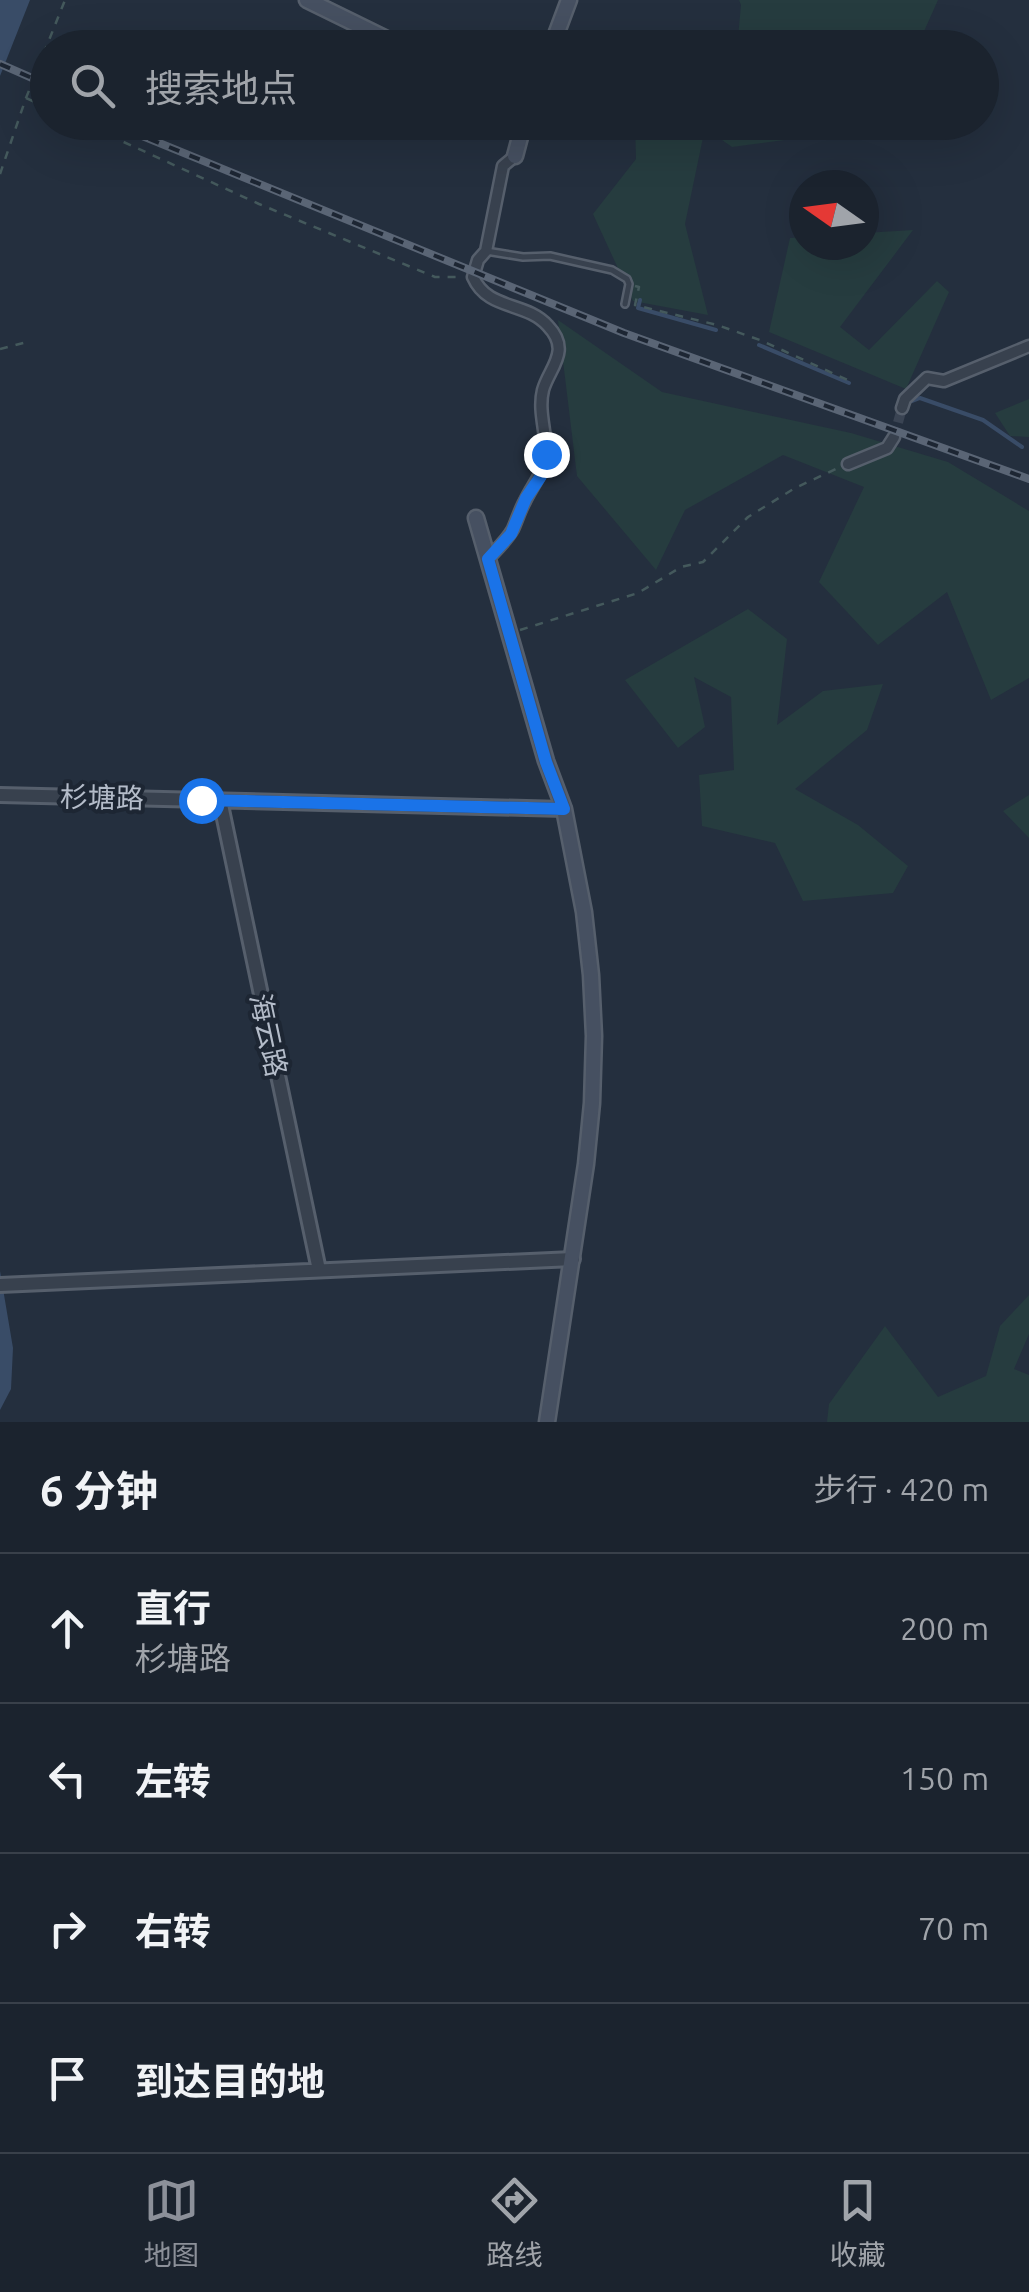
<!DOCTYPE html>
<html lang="zh">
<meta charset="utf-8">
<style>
:root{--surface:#1b232e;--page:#242b36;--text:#f1f3f6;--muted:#a0a4aa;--line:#39404a;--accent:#8c9099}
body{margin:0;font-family:Ubuntu,"Noto Sans SC",sans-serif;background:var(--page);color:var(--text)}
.compass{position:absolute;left:789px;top:170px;width:90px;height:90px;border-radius:50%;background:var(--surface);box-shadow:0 10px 40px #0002;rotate:284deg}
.stop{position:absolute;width:30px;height:30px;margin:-22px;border:8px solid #1a73e8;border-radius:50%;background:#fff}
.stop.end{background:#1a73e8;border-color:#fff;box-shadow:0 2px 10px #0008}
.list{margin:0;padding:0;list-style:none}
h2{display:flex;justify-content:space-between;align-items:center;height:130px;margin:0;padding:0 40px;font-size:42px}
h2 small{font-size:32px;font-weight:400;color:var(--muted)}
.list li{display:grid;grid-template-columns:65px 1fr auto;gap:30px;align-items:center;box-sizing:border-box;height:150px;padding:0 40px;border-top:2px solid var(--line)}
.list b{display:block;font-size:38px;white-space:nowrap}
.list p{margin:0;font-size:32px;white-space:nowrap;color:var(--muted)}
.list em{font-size:32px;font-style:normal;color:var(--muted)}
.icon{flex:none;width:55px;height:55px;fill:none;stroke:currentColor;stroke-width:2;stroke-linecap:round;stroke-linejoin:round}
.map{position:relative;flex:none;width:1029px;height:1422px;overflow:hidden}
.search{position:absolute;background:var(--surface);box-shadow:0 10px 40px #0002;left:30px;right:30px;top:30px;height:110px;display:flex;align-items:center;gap:25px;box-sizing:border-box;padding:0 35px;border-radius:55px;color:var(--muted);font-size:38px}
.sheet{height:730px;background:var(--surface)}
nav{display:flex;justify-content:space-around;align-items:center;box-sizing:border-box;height:140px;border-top:2px solid var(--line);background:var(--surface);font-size:28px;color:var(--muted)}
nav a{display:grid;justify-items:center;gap:5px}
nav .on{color:var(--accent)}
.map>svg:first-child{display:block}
.green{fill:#263c3f}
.water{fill:#394c67}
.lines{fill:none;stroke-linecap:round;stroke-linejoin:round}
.stream{stroke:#394c67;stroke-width:4}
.minor-tunnel{stroke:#3a4453;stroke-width:10;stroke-dasharray:10 5;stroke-linecap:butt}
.service-casing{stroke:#565f6c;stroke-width:10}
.minor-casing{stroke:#565f6c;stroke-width:15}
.tertiary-casing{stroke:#565f6c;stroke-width:18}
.secondary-casing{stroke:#565f6c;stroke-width:19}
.path{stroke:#44595c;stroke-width:2.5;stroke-dasharray:8 8;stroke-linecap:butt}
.service{stroke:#38414e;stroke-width:5}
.minor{stroke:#38414e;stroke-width:10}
.tertiary{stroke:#38414e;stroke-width:12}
.secondary{stroke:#465061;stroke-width:14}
.rail-casing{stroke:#5a6575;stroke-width:8}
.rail{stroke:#1d2633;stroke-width:4;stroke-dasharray:11;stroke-linecap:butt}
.route{stroke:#1a73e8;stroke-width:12}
.labels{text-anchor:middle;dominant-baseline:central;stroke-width:8;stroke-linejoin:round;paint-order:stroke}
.street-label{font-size:28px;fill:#b4bcc9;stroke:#1d2633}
</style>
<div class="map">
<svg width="1029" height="1422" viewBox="0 0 1029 1422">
<rect width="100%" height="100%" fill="#242f3e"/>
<path class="green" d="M739 0H938L917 47H903L874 33 861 47 737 48 741 5Z
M879 122 882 127 732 147 705 128 685 224 708 315 633 301 593 214 636 159 635 123Z
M913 230 840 327 869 350 937 281 949 292 906 389 769 332 790 238 804 237V245H864V233Z
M558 320 662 392 851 433 948 462 1029 511V678L991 700 947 592 878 645 819 582 864 487 783 455 685 510 656 570 577 476Z
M1029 399V437L1010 436 995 413Z
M748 609 787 639 777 725 823 691 883 684 867 730 795 789 858 825 908 866 893 893 803 901 775 843 702 826 699 775 734 770 731 697 694 677 705 727 678 748 625 680Z
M1029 795V838L1003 811Z
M1029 1295V1334L1014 1369 1029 1375V1422H827L829 1404 885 1326 938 1397 986 1376 1000 1326Z"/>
<path class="water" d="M0 0H30L0 76Z
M0 1271 13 1348 11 1389 0 1410Z"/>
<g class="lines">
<path class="stream" d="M640 300 638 308 716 330
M759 345 849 383
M907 403 920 398 983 420 1022 447"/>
<path class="minor-tunnel" d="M894 437 902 408"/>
<defs>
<path id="service" d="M486 251 523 257 550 256 612 270 627 279 629 284 625 304"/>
<path id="minor" d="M902 408 905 399 927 378 944 381 1029 346
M848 464 887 448 894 437
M488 559C496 550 507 540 513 529 517 520 520 510 525 501 533 484 545 472 546 452 546 431 538 410 543 390 549 368 572 351 548 326 526 301 488 311 473 277L478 260 486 251 503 166 515 156"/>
<path id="tertiary" d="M0 795 564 809
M220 800 319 1270
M0 1285 573 1259"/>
<path id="secondary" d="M307 0 405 48
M551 48 569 0
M515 156 524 122
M476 518 546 761 564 809 584 912 591 975 594 1036 592 1103 586 1164 547 1422"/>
</defs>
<use href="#service" class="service-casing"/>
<use href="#minor" class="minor-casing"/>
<use href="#tertiary" class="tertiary-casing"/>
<use href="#secondary" class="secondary-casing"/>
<path class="path" d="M26 98 48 108
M80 122 259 204 435 277H461
M0 174 26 98 65 0
M635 286 639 287 635 305 717 325 760 340 852 382
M0 349 31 341
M520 630 638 593 681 567 703 562 748 517 795 488 838 468"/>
<use href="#service" class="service"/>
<use href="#minor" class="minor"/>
<use href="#tertiary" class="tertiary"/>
<use href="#secondary" class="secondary"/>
<defs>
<path id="rail" d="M0 64 48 85
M108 122 624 333 1029 479"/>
</defs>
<use href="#rail" class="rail-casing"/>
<use href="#rail" class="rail"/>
</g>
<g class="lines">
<path class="route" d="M201 800 564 809 546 762 488 559 511 534 526 498 541 476 546 454"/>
</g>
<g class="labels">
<g class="street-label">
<text transform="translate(102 797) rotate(1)">杉塘路</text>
<text transform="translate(269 1035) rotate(78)">海云路</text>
</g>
</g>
</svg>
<svg class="compass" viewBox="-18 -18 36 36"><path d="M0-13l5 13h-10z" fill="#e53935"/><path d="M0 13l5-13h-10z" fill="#a0a4aa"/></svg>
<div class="stop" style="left:201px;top:800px"></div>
<div class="stop end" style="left:546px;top:454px"></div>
<div class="search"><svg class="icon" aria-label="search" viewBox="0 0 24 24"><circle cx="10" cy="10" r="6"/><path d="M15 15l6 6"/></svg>搜索地点</div>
</div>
<section class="sheet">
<h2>6 分钟<small>步行 · 420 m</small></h2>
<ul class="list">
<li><svg class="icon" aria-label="ahead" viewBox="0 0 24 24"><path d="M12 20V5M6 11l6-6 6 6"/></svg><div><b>直行</b><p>杉塘路</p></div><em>200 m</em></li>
<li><svg class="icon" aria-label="left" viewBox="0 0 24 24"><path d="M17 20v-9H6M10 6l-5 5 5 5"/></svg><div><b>左转</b></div><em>150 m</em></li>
<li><svg class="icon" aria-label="right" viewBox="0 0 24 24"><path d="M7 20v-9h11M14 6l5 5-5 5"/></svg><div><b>右转</b></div><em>70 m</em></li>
<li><svg class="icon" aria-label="arrive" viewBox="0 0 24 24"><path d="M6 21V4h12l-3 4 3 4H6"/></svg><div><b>到达目的地</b></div></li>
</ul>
</section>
<nav>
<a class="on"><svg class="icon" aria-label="map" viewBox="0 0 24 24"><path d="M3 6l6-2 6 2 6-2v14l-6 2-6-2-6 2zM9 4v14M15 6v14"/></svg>地图</a>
<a><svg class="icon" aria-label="directions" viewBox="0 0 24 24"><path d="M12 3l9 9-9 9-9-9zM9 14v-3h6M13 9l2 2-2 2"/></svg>路线</a>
<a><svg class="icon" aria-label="saved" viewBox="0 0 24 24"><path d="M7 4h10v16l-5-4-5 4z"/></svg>收藏</a>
</nav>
